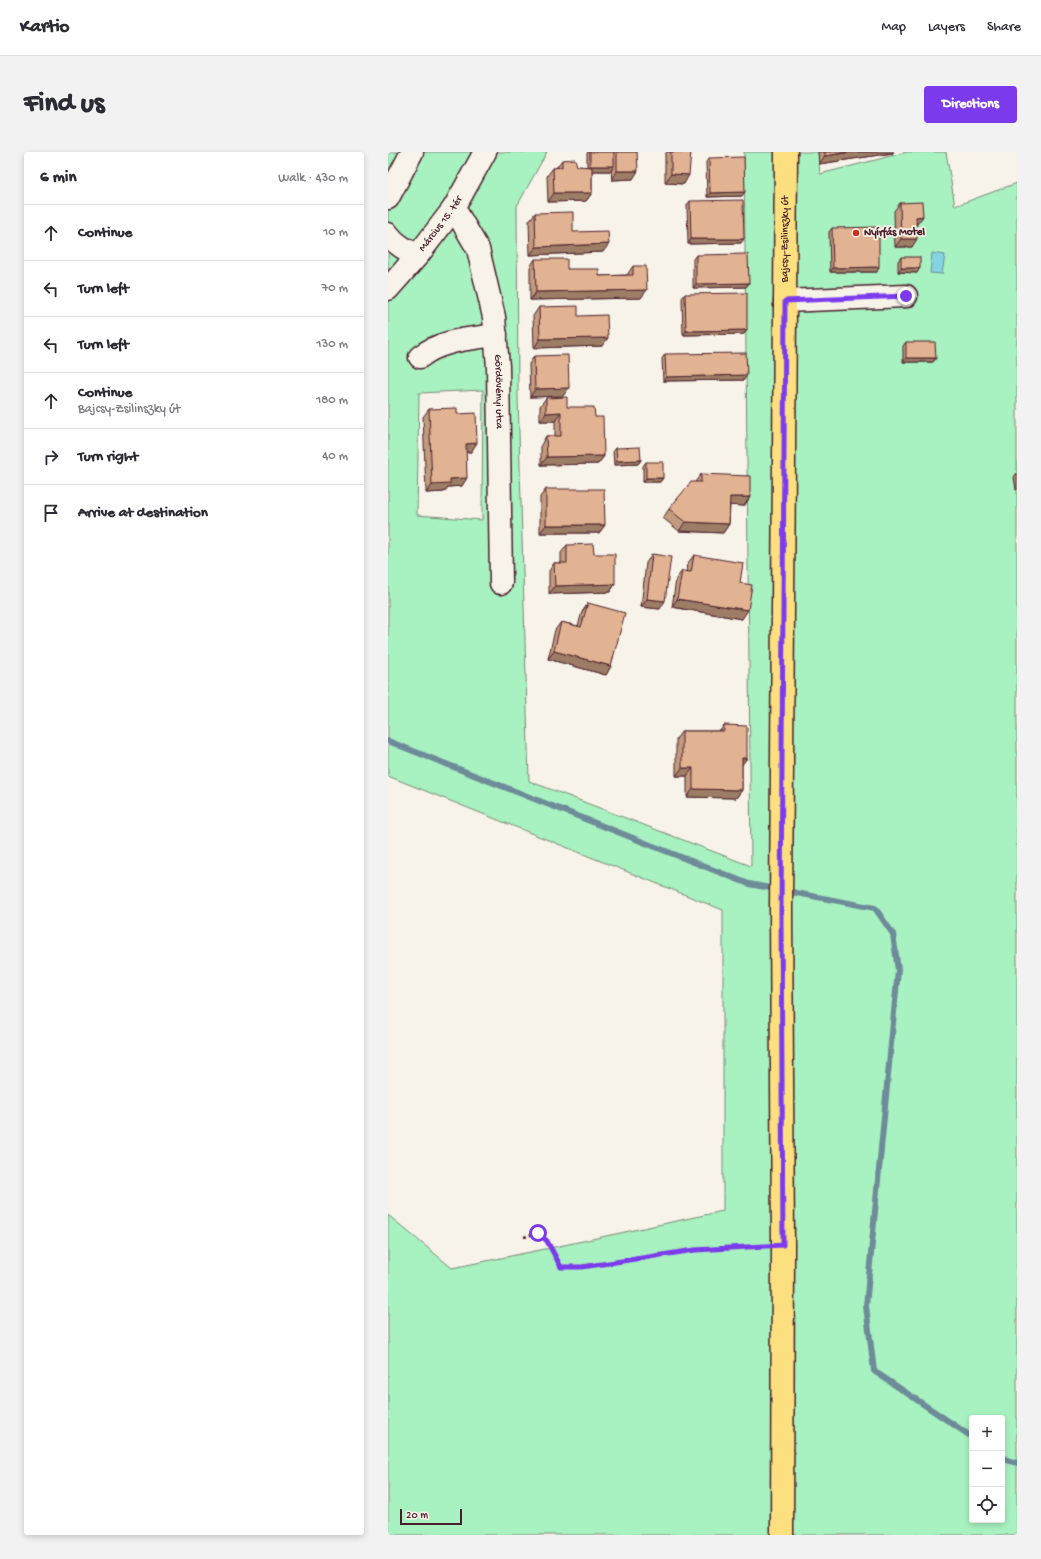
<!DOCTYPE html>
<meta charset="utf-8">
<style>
:root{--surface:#fff;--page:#f2f2f3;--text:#2b2b33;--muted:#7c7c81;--line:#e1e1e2;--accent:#7c3aed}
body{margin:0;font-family:"Gochi Hand",sans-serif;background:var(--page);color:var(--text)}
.controls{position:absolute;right:12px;bottom:12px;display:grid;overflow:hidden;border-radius:4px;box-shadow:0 2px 6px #0003}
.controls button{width:36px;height:36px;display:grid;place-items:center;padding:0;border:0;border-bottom:1px solid var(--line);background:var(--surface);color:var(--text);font:20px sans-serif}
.scale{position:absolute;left:12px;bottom:10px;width:62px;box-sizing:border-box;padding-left:4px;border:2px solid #4a1f2b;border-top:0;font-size:11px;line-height:14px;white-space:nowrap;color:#4a1f2b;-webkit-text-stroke:3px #f7f3e8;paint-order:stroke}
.stop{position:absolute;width:12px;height:12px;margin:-9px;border:3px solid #7c3aed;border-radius:50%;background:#fff}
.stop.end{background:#7c3aed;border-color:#fff;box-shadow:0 1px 4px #0008}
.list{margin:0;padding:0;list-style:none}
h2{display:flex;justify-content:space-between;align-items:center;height:52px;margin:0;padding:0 16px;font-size:17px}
h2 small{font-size:13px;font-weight:400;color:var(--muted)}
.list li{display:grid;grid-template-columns:26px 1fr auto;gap:12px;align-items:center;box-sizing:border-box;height:56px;padding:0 16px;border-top:1px solid var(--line)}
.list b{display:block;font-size:15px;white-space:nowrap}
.list p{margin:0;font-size:13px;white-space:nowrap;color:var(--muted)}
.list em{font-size:13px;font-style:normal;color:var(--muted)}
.icon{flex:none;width:22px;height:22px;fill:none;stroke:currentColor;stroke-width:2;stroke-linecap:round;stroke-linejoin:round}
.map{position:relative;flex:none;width:629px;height:1383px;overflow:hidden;border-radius:4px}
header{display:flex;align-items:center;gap:24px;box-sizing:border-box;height:56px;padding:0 20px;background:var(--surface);border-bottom:1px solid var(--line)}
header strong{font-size:19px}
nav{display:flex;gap:22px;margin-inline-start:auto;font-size:14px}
.intro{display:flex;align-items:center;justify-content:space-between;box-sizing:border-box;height:96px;padding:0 24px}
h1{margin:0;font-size:28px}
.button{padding:10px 18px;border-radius:4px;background:var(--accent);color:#fff;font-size:14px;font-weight:700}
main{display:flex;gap:24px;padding:0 24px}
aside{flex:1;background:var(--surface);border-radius:4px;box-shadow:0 2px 6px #0003}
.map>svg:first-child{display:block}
.green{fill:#a8f1c0;stroke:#798876;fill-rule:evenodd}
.water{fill:#84d3e1;stroke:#6d8b98}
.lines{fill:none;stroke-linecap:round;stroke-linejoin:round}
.stream{stroke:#6d8b98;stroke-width:6}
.minor-casing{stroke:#4a1f2b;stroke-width:25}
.major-casing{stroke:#4a1f2b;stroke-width:25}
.path{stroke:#4a1f2b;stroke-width:2.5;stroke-dasharray:3 3;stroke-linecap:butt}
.minor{stroke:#f7f3e8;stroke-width:22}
.major{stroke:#fce080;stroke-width:22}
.wall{fill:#c29a7e;stroke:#4a1f2b}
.shaded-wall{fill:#9e7d66;stroke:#4a1f2b}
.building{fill:#e1b392;stroke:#4a1f2b}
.route{stroke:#7c3aed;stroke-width:5}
.poi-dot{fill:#c8321e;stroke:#f7f3e8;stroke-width:1.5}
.labels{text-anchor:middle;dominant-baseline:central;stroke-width:3.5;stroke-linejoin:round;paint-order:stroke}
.street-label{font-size:11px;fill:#4a1f2b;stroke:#f7f3e8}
.poi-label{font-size:11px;font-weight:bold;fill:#4a1f2b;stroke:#f7f3e8;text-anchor:start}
</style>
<header>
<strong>Kartio</strong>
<nav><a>Map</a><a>Layers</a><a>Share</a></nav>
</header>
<div class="intro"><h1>Find us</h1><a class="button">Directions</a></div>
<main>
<aside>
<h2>6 min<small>Walk · 430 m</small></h2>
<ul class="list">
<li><svg class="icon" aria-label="ahead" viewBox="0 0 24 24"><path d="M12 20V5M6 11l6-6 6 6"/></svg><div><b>Continue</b></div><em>10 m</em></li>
<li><svg class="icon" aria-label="left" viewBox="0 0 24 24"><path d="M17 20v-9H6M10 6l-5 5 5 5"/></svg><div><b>Turn left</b></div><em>70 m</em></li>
<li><svg class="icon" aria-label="left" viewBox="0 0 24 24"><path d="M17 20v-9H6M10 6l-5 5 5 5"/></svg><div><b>Turn left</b></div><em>130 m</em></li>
<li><svg class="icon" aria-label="ahead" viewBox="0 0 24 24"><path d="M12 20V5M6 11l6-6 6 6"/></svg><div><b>Continue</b><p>Bajcsy-Zsilinszky út</p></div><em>180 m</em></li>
<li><svg class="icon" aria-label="right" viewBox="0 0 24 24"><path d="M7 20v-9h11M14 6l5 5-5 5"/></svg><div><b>Turn right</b></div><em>40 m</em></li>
<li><svg class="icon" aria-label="arrive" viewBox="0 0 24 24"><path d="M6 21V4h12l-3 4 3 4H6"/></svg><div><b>Arrive at destination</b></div></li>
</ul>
</aside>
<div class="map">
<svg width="629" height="1383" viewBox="0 0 629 1383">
<rect width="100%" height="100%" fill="#f7f3e8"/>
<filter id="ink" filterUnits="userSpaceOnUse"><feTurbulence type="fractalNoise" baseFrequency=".025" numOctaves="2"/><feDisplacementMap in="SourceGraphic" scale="8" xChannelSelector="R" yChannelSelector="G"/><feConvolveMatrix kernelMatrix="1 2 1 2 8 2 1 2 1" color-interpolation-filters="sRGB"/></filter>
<g filter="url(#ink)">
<path class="green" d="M2 0H159L129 54 130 245 141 629 363 714 356 0H430L432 22 519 0H558L567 54 629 31V1383H0V1063L64 1116 162 1096 335 1059V758L0 624V3ZM95 238 94 368 29 363 31 241ZM584 1266H614V1368H584Z"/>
<path class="water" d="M544 101 557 103 554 122 542 121Z"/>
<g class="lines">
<path class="stream" d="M0 589 361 732 487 756 505 782 510 818 478 1154 486 1219 584 1285
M614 1305 619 1308 629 1311"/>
<defs>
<g id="minor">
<path d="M0 46 24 0"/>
<path id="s1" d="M66 56 90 97 106 165 110 215 113 431"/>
<path d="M0 82C8 93 18 98 30 103"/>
<path id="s2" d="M0 137 30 103 66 56 97 0"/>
<path d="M397 149 518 144"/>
<path d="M32 205C52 188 83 187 108 183"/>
</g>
<g id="major">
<path id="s3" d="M394 1383 395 1093 393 760 398 0"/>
</g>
</defs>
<use href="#minor" class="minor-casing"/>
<use href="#major" class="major-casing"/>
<path class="path" d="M136 1085 150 1081 159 1089 173 1115H195L307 1098 374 1094"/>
<use href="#minor" class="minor"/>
<use href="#major" class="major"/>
</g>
<path class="wall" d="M200 0H249L245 27 224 28 223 18V19H204V41L198 49 160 50 159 24 165 16H168L174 8 189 14 199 15V1Z
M279 0H303L296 32 277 31V2Z
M430 0H506L505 1 431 12Z
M321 6 354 44 319 45 318 10Z
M302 49 353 91 300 92 299 53Z
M512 51 535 64 529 72 524 95H507L506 59Z
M147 61 185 80 215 100 142 103 141 69Z
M444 76 489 120H442L441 80Z
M308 103 361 131 358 135 305 136V107Z
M513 105 529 121 510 120V109Z
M147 107 179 117 211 124 239 123 245 114 253 146 142 148V115Z
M297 142 359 178 356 182 295 183 294 146Z
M151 155 190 164 214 194 146 196 145 164Z
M518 190 548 206 545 210H515V194Z
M277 202 356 228 275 229 274 207Z
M146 204 175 244 142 245 141 212Z
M158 246 179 255 207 265 216 304 210 312 153 313V293L158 284H167V269H152V254Z
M41 257 69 262 83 300H78L74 334 60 335 56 340 38 341 35 265Z
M228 296 253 308 250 312 226 313 225 300Z
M258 310 275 326 272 330H255V314Z
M629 321V338H628L626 325Z
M313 322 362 345 356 354 342 353 341 372 335 381 291 379 275 366 281 357 307 330Z
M158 337 217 373 211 381H152V345Z
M179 393 206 402 227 432 222 440 161 442V419L166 411H173V401Z
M264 402 272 457 253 455 258 411Z
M306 403 352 431 354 467 284 455 288 427 294 419 299 420 300 411Z
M200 451 223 514 218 523 160 507 167 478 173 470 190 474 194 460Z
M336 573 359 606 354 612V638L348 646 299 645V624H288V587L294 579H332Z"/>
<path class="shaded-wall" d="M463 0H506L505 1 431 12 437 4Z
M202 14H226L223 19H200Z
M229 19H250L245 27 224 28Z
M283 22 301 23 296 32 277 31Z
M357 40 354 44 319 45 322 41Z
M166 41H204L198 49 160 50Z
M535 64 529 72 523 73 528 65Z
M303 87H356L353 91 300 92Z
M513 87H529L524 95H507Z
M221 92 215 100 142 103 148 95Z
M491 115 489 120H442L445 116Z
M513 116H532L529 121 510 120Z
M361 131 358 135 305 136 308 132Z
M259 138 253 146 142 148 148 140Z
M359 178 356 182 295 183 298 179Z
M220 186 214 194 146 196 152 187Z
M518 206H548L545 210H515Z
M359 223 356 228 275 229 278 225Z
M181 236 175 244 142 245 147 237Z
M173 260 167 269H152L158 261Z
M89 291 83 300H72L78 292Z
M216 304 210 312 153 313 159 305Z
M253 308 250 312 226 313 229 309Z
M79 326 74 334 60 335 56 340 38 341 44 333 62 327Z
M258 326H275L272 330H255Z
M342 345H362L356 354 336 353Z
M297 370 341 372 335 381 291 379Z
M158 373H217L211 381H152Z
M227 432 222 440 161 442 167 434Z
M259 447 277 449 272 457 253 455Z
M289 447 360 458 354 467 284 455Z
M166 499 223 514 218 523 160 507Z
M354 606H359L353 614Z
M294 616H305L299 624H288Z
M305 637 354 638 348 646 299 645Z"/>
<path class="building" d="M202 0H226V14H202Z
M229 0H249L250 19H229Z
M283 0H303L301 23 283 22Z
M437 0H463L437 4Z
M356 5 357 40 322 41 321 6Z
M187 7 189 14 204 15V41H166L165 16 174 15V8Z
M355 48 356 87H303L302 49Z
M534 50 535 64 528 65 529 87H513L512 51Z
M185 60V80L220 79 221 92 148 95 147 61Z
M491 75V115L445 116 444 76Z
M360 102 361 131 308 132V103Z
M513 105H532V116H513Z
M147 107H179V117H211V124L245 123V114H258L259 138 148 140Z
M359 141V178L298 179 297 142Z
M190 154V164L219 163 220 186 152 187 151 155Z
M518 190H547L548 206H518Z
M358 201 359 223 278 225 277 202Z
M180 203 181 236 147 237 146 204Z
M179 245V255H206L207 265H215L216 304 159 305 158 284H173V260L158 261V246Z
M69 256V262L88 261 89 291 78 292 79 326 62 327V332L44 333 41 257Z
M252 295 253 308 229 309 228 296Z
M258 310H275V326H258Z
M313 322 362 324V345H342L341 372 297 370 281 357 303 330H313Z
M158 337H216L217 373H158Z
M205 392 206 402H227V432L167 434 166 411H179V393Z
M264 402 283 405 277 449 259 447Z
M306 403 355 411 352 431 364 433 360 458 289 447 294 419 303 420Z
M200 451 237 461 223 514 166 499 173 470 193 475Z
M336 573 359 574V606H354V638L305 637V616H294V579H336Z"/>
</g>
<g class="lines" filter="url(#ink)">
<path class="route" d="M150 1081 159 1089 173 1115H194L307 1098 395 1093 393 760 397 149 518 144"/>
</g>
<circle class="poi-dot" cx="468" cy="81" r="4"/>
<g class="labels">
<g class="street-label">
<text stroke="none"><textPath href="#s2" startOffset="84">Március 15. tér</textPath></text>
<text stroke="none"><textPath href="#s3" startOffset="1296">Bajcsy-Zsilinszky út</textPath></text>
<text stroke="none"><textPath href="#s1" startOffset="192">Gördövényi utca</textPath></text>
</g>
<g class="poi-label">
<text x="476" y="81">Nyírfás Motel</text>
</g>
</g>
</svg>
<div class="controls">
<button>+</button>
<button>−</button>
<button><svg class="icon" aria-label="locate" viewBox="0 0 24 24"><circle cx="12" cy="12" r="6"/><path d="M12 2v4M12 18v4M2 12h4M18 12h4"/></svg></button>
</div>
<div class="scale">20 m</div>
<div class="stop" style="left:150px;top:1081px"></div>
<div class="stop end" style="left:518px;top:144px"></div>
</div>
</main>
